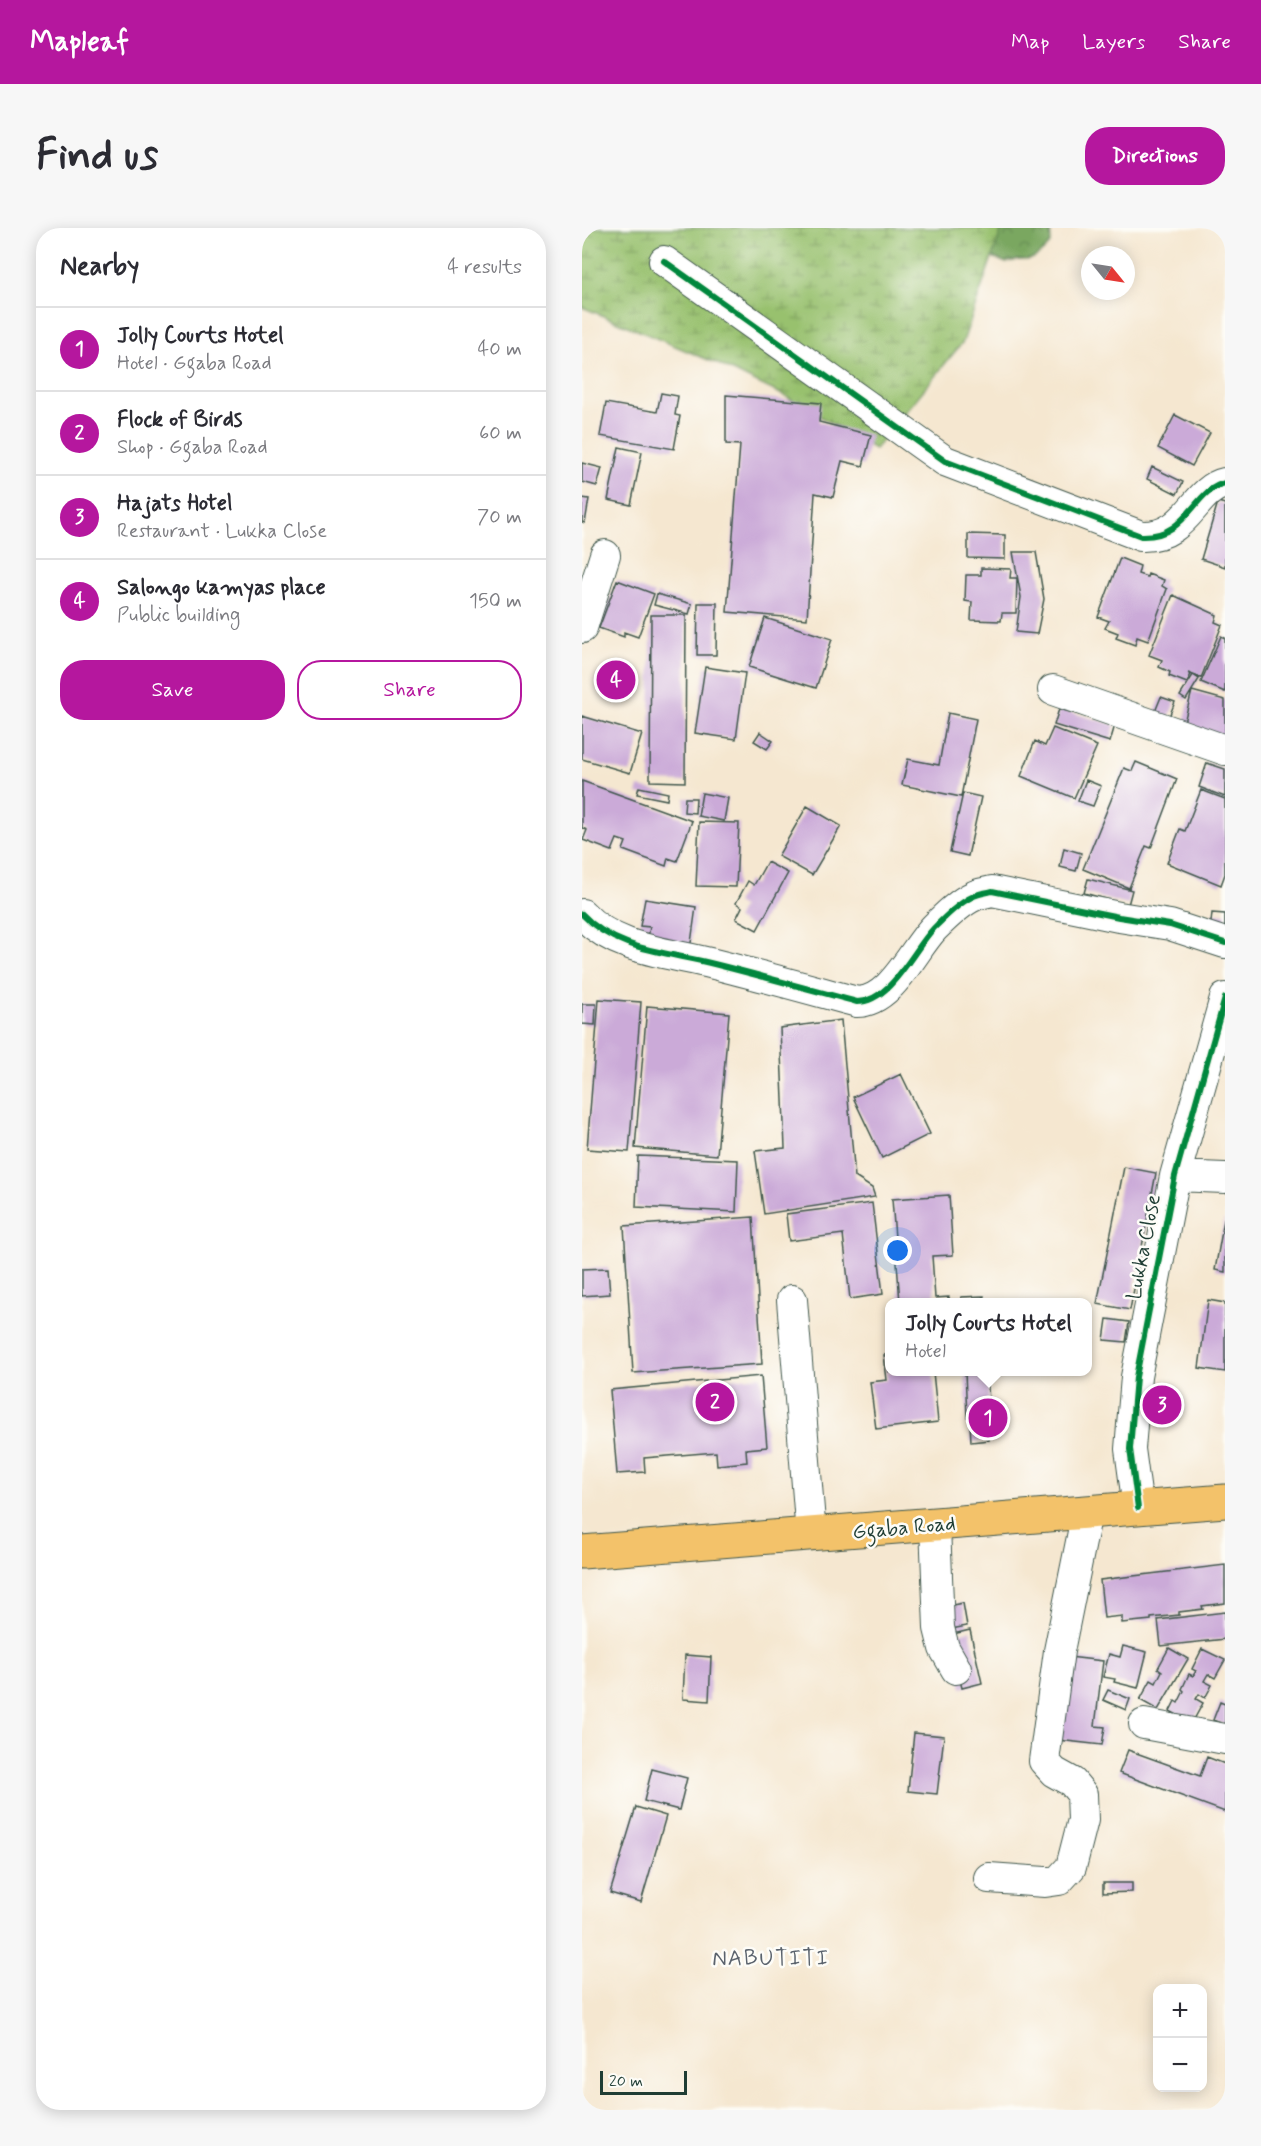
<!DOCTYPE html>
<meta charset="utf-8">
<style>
:root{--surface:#fff;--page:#f7f7f7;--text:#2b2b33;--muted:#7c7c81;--line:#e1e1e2;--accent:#b5179e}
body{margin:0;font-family:Mynerve,sans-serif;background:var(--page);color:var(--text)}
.controls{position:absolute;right:18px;bottom:18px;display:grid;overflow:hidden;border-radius:12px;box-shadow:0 3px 15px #0003}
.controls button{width:54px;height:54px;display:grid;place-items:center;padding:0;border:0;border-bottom:2px solid var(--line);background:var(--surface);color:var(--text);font:30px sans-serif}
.compass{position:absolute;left:499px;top:18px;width:54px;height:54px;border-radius:50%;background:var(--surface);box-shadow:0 3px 15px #0003;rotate:120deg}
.scale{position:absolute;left:18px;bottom:15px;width:87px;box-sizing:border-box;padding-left:6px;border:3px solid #1f3d34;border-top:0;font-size:16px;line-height:21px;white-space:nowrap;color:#1f3d34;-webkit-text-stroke:4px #fdfcf7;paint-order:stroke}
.you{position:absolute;left:316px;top:1023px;width:21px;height:21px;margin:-15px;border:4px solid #fff;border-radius:50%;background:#1a73e8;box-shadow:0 0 0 9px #1a73e833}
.badge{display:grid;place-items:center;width:39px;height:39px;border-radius:50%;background:var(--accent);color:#fff;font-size:20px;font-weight:700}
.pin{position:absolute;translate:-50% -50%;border:3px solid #fff;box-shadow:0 2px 6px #0006}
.popup{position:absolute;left:303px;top:1070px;width:207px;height:78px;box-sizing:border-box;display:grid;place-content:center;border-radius:12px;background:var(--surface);filter:drop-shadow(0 2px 4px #0005);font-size:20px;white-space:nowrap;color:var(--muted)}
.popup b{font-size:22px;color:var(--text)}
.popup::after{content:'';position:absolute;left:50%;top:100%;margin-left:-12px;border:12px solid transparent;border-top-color:var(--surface)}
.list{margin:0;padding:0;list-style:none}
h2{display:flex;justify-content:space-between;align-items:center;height:78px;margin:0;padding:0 24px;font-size:26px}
h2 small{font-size:20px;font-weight:400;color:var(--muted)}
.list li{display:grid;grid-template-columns:39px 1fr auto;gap:18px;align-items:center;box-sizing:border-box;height:84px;padding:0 24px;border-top:2px solid var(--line)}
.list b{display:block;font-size:22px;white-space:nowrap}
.list p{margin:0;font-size:20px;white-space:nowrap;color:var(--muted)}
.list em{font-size:20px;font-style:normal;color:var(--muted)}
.actions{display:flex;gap:12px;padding:18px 24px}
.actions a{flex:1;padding:14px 0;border:2px solid var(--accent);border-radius:24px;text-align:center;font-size:21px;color:var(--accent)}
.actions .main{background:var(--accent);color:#fff}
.map{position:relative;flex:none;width:643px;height:1882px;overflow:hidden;border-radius:24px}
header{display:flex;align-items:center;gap:36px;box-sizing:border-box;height:84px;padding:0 30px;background:var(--accent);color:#fff}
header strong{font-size:28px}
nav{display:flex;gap:33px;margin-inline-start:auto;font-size:21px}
.intro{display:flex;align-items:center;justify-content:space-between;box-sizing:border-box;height:144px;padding:0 36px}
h1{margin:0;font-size:42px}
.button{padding:15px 27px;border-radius:24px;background:var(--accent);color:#fff;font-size:21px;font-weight:700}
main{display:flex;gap:36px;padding:0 36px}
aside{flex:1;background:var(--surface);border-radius:24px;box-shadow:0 3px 15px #0003}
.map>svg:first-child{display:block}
.forest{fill:url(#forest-crowns);stroke:#4c724a;stroke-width:1.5}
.wetland{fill:url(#wetland-marsh);stroke:#5c7f51;stroke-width:1.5}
.building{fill:#cbaad8}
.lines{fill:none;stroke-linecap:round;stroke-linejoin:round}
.minor-casing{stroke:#3f564b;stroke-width:32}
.major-casing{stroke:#3f564b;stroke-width:35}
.minor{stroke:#fff;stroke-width:30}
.major{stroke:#f3c26a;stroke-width:33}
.cycleway-casing{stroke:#fdfcf7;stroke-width:10}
.cycleway{stroke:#00873e;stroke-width:6}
.labels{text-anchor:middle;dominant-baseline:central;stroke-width:5;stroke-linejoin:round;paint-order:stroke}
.street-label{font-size:21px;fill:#1f3d34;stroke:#fdfcf7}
.neighbourhood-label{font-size:22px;letter-spacing:1.5px;fill:#5b636d;stroke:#fdfcf7}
</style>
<header>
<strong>Mapleaf</strong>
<nav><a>Map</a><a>Layers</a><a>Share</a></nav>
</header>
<div class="intro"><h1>Find us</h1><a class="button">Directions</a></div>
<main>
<aside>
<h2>Nearby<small>4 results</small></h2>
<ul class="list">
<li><span class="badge">1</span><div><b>Jolly Courts Hotel</b><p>Hotel · Ggaba Road</p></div><em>40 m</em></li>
<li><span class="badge">2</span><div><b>Flock of Birds</b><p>Shop · Ggaba Road</p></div><em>60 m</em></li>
<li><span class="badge">3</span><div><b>Hajats Hotel</b><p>Restaurant · Lukka Close</p></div><em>70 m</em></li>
<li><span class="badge">4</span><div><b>Salongo kamyas place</b><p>Public building</p></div><em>150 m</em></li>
</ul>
<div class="actions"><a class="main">Save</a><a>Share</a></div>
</aside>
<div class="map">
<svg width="643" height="1882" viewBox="0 0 643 1882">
<defs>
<pattern id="forest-crowns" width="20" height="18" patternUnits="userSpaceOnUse" patternTransform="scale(1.5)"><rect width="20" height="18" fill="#7aa761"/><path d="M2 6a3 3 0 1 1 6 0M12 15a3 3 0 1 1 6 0" fill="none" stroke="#638951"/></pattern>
<pattern id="wetland-marsh" width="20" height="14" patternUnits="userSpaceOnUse" patternTransform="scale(1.5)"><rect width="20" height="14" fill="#98c16e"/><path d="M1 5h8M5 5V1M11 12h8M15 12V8" fill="none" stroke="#7b9e5b"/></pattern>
</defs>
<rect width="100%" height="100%" fill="#fdfcf7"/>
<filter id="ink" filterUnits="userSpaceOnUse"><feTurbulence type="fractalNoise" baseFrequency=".0167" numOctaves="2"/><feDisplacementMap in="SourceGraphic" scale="12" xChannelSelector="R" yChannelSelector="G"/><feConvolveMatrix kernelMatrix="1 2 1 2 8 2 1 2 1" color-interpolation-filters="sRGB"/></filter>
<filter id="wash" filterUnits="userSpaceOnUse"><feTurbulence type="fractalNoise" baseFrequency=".008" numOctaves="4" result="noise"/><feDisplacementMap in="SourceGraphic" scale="24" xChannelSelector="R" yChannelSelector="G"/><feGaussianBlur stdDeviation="1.35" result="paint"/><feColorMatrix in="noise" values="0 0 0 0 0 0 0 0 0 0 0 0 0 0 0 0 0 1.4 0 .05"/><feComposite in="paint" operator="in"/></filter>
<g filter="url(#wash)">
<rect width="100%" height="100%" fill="#f5e7d0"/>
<path class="forest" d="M420 0H468L469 15C464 20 457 29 449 31 441 33 434 31 424 35L410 29Z"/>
<path class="wetland" d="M0 0H420L381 114 293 221 205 169 136 136 0 79Z"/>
<g id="blocks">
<path class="building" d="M79 165 96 168 93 187 98 188 92 221 18 208 24 175 75 184Z
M144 167 239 175 237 194 289 207 281 238 260 233 251 269 233 265 225 391 145 384 158 217 144 216Z
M593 187 628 205 610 238 576 220Z
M37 219 60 224 49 277 26 272Z
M0 235 20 240 15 258 0 254Z
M570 239 601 254 595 266 565 251Z
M0 270 7 271 3 295 0 294Z
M636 274 643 276V339L619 331Z
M386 306 423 307V331L386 330Z
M431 324H454L462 371 455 406 434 404 439 369Z
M538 330 558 338 556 346 565 349 566 346 582 352 580 358 585 361 566 413 555 409 553 417 534 410 536 405 523 400 527 393 516 389Z
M399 340 429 341 428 350H435L434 385H420L419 393 389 392 390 374 383 373 384 347H399Z
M35 352 72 366 56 409 42 404V409L17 400Z
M75 366 110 376 107 386 72 377Z
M591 367 635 387 633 394 640 397 619 450 606 445 609 446 605 455 587 448 588 444 577 439 580 432 567 427Z
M116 375H135L134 427H115Z
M69 387H104L103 554 68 553Z
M183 390 250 411 234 460 167 439Z
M639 408 643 410V464L619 454Z
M123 439 163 445 154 511 113 505Z
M611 447 617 451 604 472 598 468Z
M610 463 643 472V513L600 502Z
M579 469 593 474 584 496 570 491Z
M477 481 533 497 528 514 472 497Z
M366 485 394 491 379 569 320 557 326 531 357 537Z
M0 488 60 506 48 545 0 531Z
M471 500 515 518 492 570 439 548 453 513 463 518Z
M178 504 191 513 185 521 172 513Z
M554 534 595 551 569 620 564 618 547 660 501 641 542 540 550 543Z
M625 535 643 541V569L617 559Z
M504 552 519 558 511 578 496 573Z
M0 553 110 593 95 633 86 630 84 638 41 622 44 614 35 611 30 623 1 612 5 602 0 600Z
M57 559 86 565 85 572 55 566Z
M619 562 643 571V646L639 657 585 635 598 601 603 603Z
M120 565 146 570 142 593 116 588Z
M381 565 399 569 386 628 368 624Z
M103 570H114L113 585 102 584Z
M225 578 259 598 230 647 196 628Z
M117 594 157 595 154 659 114 658Z
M482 620 499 625 494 643 478 639Z
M185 634 206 645 175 702 154 691 160 679 154 675 166 653 172 657Z
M506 651 550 662 546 677 502 665Z
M63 671 114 679 108 722 65 715 68 699 58 698Z
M630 685 643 686V704L628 703Z
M17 771 59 774 47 924 5 921Z
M0 776H14L13 797 0 796Z
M65 778 147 785 135 927 53 920Z
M259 792 273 949 290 960 293 969 182 986 173 923 203 920 198 800Z
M319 846 348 906 300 930 271 869Z
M56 928 156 932 154 984 54 979Z
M542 939 574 945 548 1082 515 1076Z
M367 967 371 1027 350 1028 353 1070 367 1069 368 1074H318L310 971Z
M290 975 301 1066 268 1071 261 1006 207 1013 204 986Z
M171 989 180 1136 51 1145 42 998Z
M642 992H643V1044L633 1042Z
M26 1040 28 1066 0 1068V1041Z
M402 1068V1074H379V1069Z
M626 1072 643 1075V1144L617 1140Z
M525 1091 547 1094 544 1114 522 1112Z
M302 1127H307V1144H351L356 1194 294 1201 288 1154 305 1152Z
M383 1144H405L408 1188 385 1189Z
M179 1148 185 1219 164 1221 165 1234 135 1237 134 1224 62 1230 63 1244 35 1246 28 1162Z
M406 1193 407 1212 389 1214 388 1195Z
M643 1337V1375L620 1378 621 1381 597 1384V1387L569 1390V1392L540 1395V1388L522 1390 518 1352Z
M381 1375 385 1398 364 1402 360 1379Z
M643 1384V1411L579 1418 576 1392Z
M388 1402 400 1455 380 1460 367 1407Z
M541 1418 565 1424 556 1460 532 1454 533 1451 521 1449 527 1426 538 1429Z
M587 1420 606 1431 576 1482 558 1472 569 1452 574 1455 580 1443 576 1440Z
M620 1421 643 1432 633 1450 626 1446 622 1453 630 1457 623 1470 617 1466 614 1471 621 1475 610 1495 588 1483 593 1473 596 1475 602 1463 600 1461 607 1446 611 1448 614 1443 610 1441Z
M103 1427 129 1429 127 1473 101 1471Z
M487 1429 521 1433 513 1498 523 1499 520 1517 476 1512Z
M526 1462 548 1471 544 1482 521 1472Z
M638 1474 643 1476V1497L631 1492Z
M332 1505 362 1508 355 1566 326 1563Z
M546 1522 618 1548 625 1529 643 1536V1584L537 1545Z
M70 1541 105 1550 97 1582 62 1573Z
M54 1579 84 1588 59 1674 28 1665Z
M521 1655H550V1664L521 1665Z"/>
</g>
</g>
<g filter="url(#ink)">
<use href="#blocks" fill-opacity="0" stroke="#3f564b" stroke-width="1.5"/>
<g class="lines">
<defs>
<path id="minor" d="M82 33 363 233 559 308C606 310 611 262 643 255
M0 400 23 327
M471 462 643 522
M0 686C34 723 86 724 132 736 180 748 227 761 275 774 309 774 331 722 352 700 363 689 378 674 392 668 397 665 404 665 410 663L537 689 588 697 643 715
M593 948 643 950
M210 1072 229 1307
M556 1280 548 1221 554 1149 593 948 643 770
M353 1297 357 1400 362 1420 374 1441
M562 1496 643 1511
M407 1650 463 1654 477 1652 489 1639 501 1592 500 1566 490 1554 472 1544 462 1533 477 1423 505 1284"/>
<path id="major" d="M0 1324 643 1273"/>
</defs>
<use href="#minor" class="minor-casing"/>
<use href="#major" class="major-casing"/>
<use href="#minor" class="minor"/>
<use href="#major" class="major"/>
<defs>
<path id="cycleway" d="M82 33 363 233 559 308C606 310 611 262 643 255
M0 686C34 723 86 724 132 736 180 748 227 761 275 774 309 774 331 722 352 700 363 689 378 674 392 668 397 665 404 665 410 663L537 689 588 697 643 715
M556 1280 548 1221 554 1149 593 948 643 770"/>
</defs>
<use href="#cycleway" class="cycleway-casing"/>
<use href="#cycleway" class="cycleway"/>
</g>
</g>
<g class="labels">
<g class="street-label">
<text transform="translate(562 1019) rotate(-79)">Lukka Close</text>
<text transform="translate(322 1300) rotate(-5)">Ggaba Road</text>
</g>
<g class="neighbourhood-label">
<text x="189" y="1731">NABUTITI</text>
</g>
</g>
</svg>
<div class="controls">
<button>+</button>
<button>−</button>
</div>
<svg class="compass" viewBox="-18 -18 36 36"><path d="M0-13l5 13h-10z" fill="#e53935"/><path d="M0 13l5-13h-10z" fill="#7c7c81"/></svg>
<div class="scale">20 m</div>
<div class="you"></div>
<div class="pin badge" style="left:406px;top:1190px">1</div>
<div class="popup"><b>Jolly Courts Hotel</b>Hotel</div>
<div class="pin badge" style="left:133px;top:1174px">2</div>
<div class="pin badge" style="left:580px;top:1177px">3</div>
<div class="pin badge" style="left:34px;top:452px">4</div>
</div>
</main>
